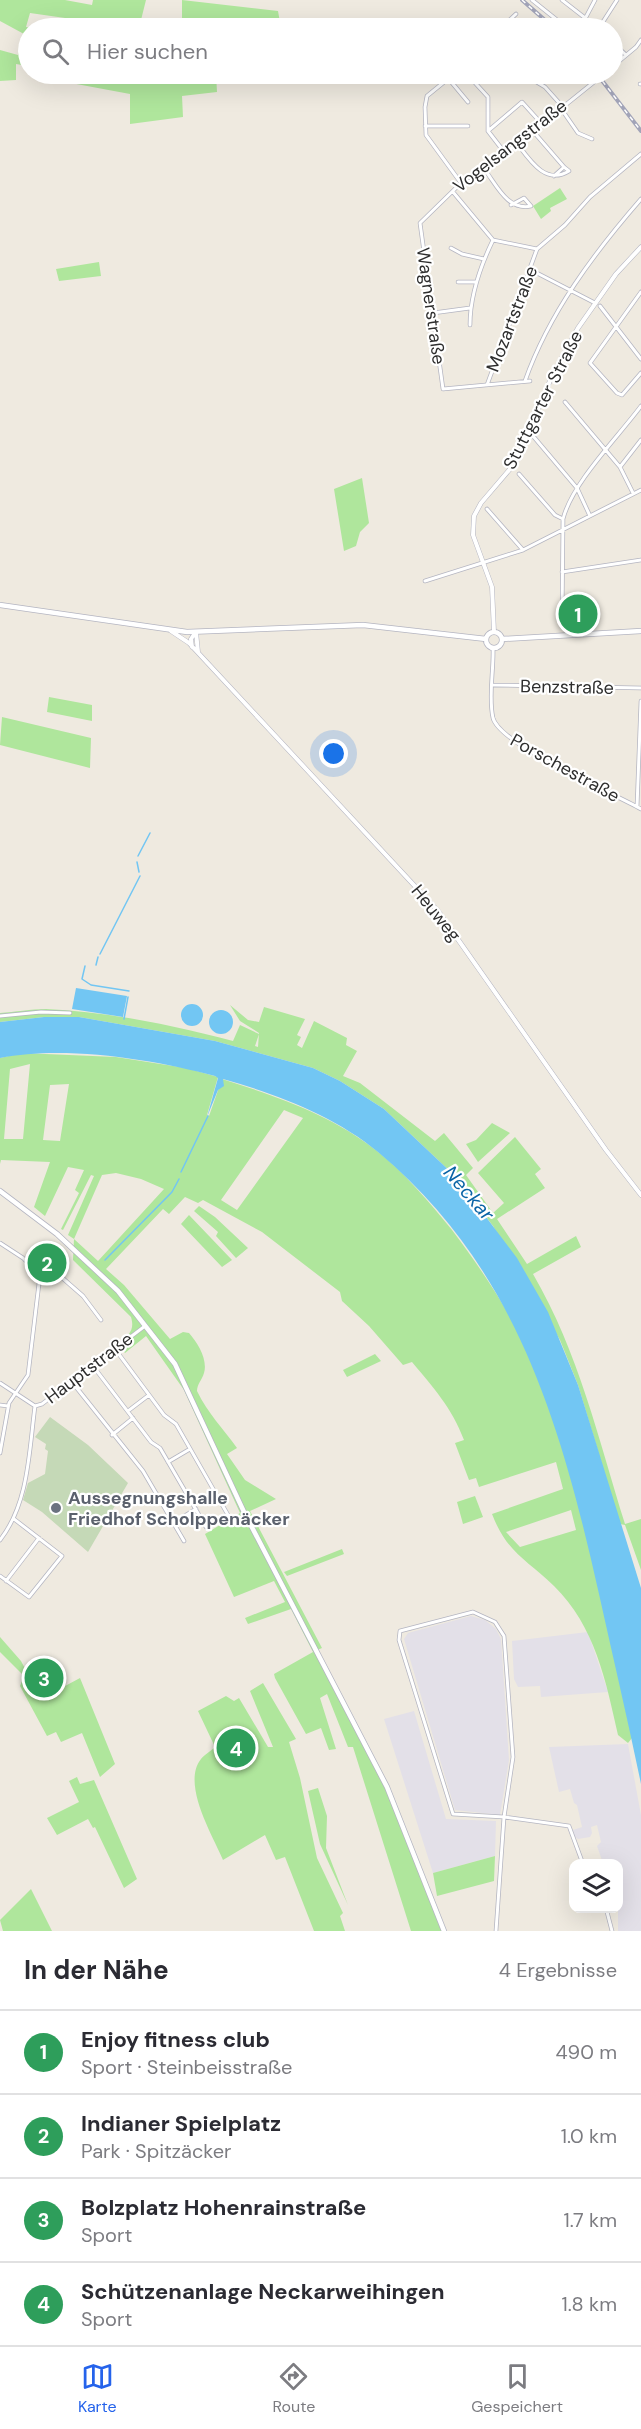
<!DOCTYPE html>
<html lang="de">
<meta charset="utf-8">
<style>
:root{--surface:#fff;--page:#f2f2f3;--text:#2b2b33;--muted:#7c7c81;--line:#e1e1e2;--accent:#2563eb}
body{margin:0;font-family:"DM Sans",sans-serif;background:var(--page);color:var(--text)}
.controls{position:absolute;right:18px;bottom:18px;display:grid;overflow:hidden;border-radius:12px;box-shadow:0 6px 24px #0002}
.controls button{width:54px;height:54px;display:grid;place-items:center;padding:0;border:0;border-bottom:2px solid var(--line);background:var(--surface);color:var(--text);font:30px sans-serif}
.you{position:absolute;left:334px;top:754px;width:21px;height:21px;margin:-15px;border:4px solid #fff;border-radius:50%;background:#1a73e8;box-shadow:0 0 0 9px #1a73e833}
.badge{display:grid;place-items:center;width:39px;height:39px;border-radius:50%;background:var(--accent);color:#fff;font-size:20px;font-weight:700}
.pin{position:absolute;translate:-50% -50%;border:3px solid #fff;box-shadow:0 2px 6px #0006}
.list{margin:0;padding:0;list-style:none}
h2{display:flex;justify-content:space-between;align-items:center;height:78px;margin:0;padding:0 24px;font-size:26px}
h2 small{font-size:20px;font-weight:400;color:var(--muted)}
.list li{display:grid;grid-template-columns:39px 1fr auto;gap:18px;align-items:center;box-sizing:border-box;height:84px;padding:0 24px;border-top:2px solid var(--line)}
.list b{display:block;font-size:22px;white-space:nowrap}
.list p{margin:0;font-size:20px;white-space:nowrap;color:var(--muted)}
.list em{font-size:20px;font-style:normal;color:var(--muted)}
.icon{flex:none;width:33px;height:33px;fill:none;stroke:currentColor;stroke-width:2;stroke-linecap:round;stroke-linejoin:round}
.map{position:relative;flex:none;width:641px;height:1931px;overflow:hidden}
.search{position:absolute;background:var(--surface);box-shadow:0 6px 24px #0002;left:18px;right:18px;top:18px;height:66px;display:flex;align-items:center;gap:15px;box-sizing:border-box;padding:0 21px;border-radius:33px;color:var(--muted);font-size:22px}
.sheet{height:414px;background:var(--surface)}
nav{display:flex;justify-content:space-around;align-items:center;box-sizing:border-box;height:84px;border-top:2px solid var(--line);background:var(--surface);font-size:16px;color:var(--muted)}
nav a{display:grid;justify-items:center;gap:3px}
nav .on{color:var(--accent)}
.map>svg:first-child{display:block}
.industrial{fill:#e3e0e8}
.green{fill:#afe69c;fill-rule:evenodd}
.cemetery{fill:#c5d9b7}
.pitch{fill:#c2ee98}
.water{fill:#72c6f3}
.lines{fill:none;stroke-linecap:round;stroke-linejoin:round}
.stream{stroke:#72c6f3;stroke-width:1.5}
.minor-casing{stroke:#b4b5c1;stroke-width:4.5}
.tertiary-casing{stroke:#b4b5c1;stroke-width:5}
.secondary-casing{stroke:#b4b5c1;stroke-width:6}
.minor{stroke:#fff;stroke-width:3}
.tertiary{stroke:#fff;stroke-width:4}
.secondary{stroke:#fff;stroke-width:4.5}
.rail-casing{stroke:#a2a4b8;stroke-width:4}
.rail{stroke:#fff;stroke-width:1.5;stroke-dasharray:4.5;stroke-linecap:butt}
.worship-dot{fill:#6b7280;stroke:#fff;stroke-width:2}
.labels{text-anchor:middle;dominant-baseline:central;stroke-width:4.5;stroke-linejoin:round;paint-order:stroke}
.street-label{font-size:18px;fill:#2e2e2e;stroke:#fff}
.worship-label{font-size:18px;font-weight:bold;fill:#5b616d;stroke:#fff;text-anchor:start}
.water-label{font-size:20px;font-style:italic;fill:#0a64a6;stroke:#fff}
</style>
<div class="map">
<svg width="641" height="1931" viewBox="0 0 641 1931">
<rect width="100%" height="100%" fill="#efeae0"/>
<path class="industrial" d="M471 1616 485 1620 496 1629 501 1639 509 1760 500 1815 455 1810 404 1639 408 1633Z
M588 1632 608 1692 541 1697 540 1686 518 1687 514 1679 512 1641Z
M414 1711 446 1819 496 1821 495 1856 433 1873 384 1719Z
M628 1744 641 1815V1931H618V1864L603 1863 597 1846 601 1842 597 1825 591 1827 592 1833 590 1837 578 1839 575 1837 573 1830 582 1827 577 1805 574 1803 570 1789 559 1792 549 1747Z"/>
<path class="green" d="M0 0H65L92 5 93 0H146L139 28H83L86 21 30 13 26 27 33 28H28V66L16 64V80L0 81V50L18 55 24 34 0 21Z
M182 0 278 11 281 28H182Z
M71 74H216L217 92 182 96 183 117 130 124V94L71 83Z
M560 188 567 199 550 208 551 211 541 219 533 206Z
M99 262 101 276 59 281 56 269Z
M362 478 369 523 360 532 356 546 344 551 334 489Z
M49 697 92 705V721L47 712Z
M2 717 91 738 90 768 0 745Z
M230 1005 248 1020 259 1022 264 1007 305 1019 297 1035 301 1037 297 1045 302 1048 314 1021 347 1038 346 1045 357 1051 343 1076 360 1083 435 1141 444 1133 473 1168 466 1175 493 1213 504 1203 478 1173 515 1137 541 1169 535 1174 545 1188 497 1219 527 1264 576 1236 581 1247 533 1274C579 1353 598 1438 625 1524L641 1519V1570L625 1525 620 1524 578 1385 560 1340 493 1226 455 1176 384 1109 340 1081 313 1068 215 1041 79 1017H44L0 1022V1013C15 1012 31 1009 46 1009 108 1012 173 1025 233 1041L240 1025 259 1034 255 1046 258 1047 259 1033 240 1021Z
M22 1053 116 1057 186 1068 218 1077 207 1115 209 1116 222 1079C276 1096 332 1115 377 1151 406 1174 429 1202 452 1230 479 1266 505 1304 525 1345 580 1464 603 1610 632 1738L628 1743 618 1735C606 1681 595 1626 554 1586 526 1559 507 1553 492 1514L563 1489 556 1462 479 1487 476 1478 469 1480 455 1443 464 1440C452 1408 433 1387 412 1362L403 1365 369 1326 342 1301 340 1292 262 1232 203 1200 198 1203 185 1197 169 1214 163 1209 106 1269 124 1285 170 1339 183 1332 189 1333C198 1343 208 1360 204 1373 202 1380 197 1384 197 1391 208 1414 223 1428 237 1448L227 1454 245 1480 276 1499 250 1511 322 1648 315 1651 385 1788 442 1931H411L353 1747H348L327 1694 320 1698 336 1749 329 1750 321 1728 306 1734 275 1678 274 1674 313 1652 291 1609 248 1624 245 1618 285 1602 274 1581 234 1597 205 1534 240 1513 184 1390 146 1336 125 1353 119 1344C129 1335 135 1330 131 1317L73 1260 74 1239 68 1235 94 1176 91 1175 63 1230 61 1229 79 1193 75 1190 84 1170 68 1167 45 1216 34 1207 50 1162 1 1160 0 1164V1058ZM30 1064 23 1139H4L10 1069ZM69 1084 60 1141 43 1140 50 1085ZM284 1110 303 1118 237 1210 221 1200ZM116 1173 141 1179 164 1189 98 1261 74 1239 102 1175ZM571 1510 576 1530 520 1547 506 1532Z
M492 1123 510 1133 478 1162 466 1144 476 1140Z
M199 1206 215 1217 248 1248 236 1258 216 1236 218 1232 194 1211Z
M189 1215 232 1260 222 1267 181 1224Z
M375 1354 381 1361 347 1377 343 1370Z
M475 1496 483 1517 463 1524 457 1502Z
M342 1549 344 1554 287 1576 284 1572Z
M0 1637 21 1661 41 1699 80 1678 115 1764 100 1777 82 1733 61 1742 56 1732 47 1736 20 1686 24 1676 0 1652Z
M263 1683 296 1739 289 1742 300 1778 317 1858 343 1913 340 1916 345 1931H314L285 1857 276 1860 265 1835 223 1860C213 1836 181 1784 201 1759 204 1755 211 1751 215 1747L198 1711 226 1696 234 1701 239 1698 268 1747H273L250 1691Z
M77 1777 80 1784 94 1780 137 1879 124 1888 95 1827 93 1828 88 1819 57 1835 47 1818 79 1802 69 1781Z
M318 1788 327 1816 326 1848 348 1905 320 1844 308 1791Z
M495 1856 494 1881 437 1896 433 1873Z
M31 1889 52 1931H3L0 1920Z"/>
<path class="cemetery" d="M50 1417 88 1445 128 1483 88 1552 42 1512 23 1500 28 1483 45 1474 48 1451 45 1449 46 1444 35 1437Z"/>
<path class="pitch" d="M46 1662 57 1685 43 1693 31 1670Z"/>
<path class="water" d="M76 988 127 996 123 1017 72 1009Z
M181 1015a11 11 0 1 1 22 0a11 11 0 1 1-22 0Z
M209 1022a12 12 0 1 1 24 0a12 12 0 1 1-24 0Z
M44 1017H79L215 1041 313 1068 340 1081 384 1109 455 1176 517 1258 548 1312 578 1385 641 1588V1784C628 1721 613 1657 599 1594 561 1425 517 1268 378 1152 335 1116 276 1094 223 1079L224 1086 218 1090 207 1117 218 1078 215 1076C153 1059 63 1045 0 1058V1022Z"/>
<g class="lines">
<path class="stream" d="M138 856 150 833
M137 862 139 872
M100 954 140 876
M96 965 98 957
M85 966 82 979 91 985 129 991
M124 1019 128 997
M181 1172 208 1116
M105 1260 172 1192 179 1179"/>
<defs>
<path id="minor" d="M532 0 567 28
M562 0 598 28
M586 17 595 0
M479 26 481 28
M501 28 516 14
M599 28 617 0
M612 42 626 55
M612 67 636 47 641 40
M454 74 427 96 425 107 426 135 461 183
M467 74 488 97V131L505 153
M523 74 545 87 562 106
M448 78 468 102
M532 80 538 74
M640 84H641
M560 107 578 133 592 139
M425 126H468
M532 130 564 167
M488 131 522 102 541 123
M516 142C529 159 545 186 569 171L564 167 554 176
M485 170C497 186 508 211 531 206L524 198 511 205
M453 192 493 240 537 249
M451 248 462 254 484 259
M531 270 595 303
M458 282H476
M641 292 590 363 617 393 622 395 641 373
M600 306 641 359
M433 313 470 308
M470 325C470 295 480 267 493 240
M525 381C549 313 594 253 641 199
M530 381 443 389 420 223 461 183 471 181 604 74
M487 385 537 249 565 225 590 197 641 154
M565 402 620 467 633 493
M533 436 577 488 590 516
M620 467 641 440
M519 474 555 515 563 519
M487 509 523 550
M562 572 641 560
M425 581 523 550 641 490
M562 621 563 519C572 483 618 437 641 406
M493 648C494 670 488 696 493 718 500 745 613 793 641 809
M493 685 641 688
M637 807 641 701
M0 1016 41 1012 70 1013
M0 1243 23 1258 40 1275 28 1375 9 1403 0 1453
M40 1275H59L83 1296 101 1320
M93 1366 151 1442 160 1448 206 1527 228 1515 176 1424 164 1415 115 1349
M72 1382 143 1471 184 1541
M0 1383 35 1406
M0 1405 8 1406
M35 1406 42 1404 145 1326
M128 1411 149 1395
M112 1435 133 1418
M168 1462 190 1449
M173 1523 196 1509
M0 1540C29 1503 29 1451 35 1406
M0 1576 29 1597 62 1556 14 1519
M6 1581 39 1538
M606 1908 612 1931
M496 1931 504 1817 513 1757 504 1636 495 1622 473 1612 400 1631 399 1640 453 1814 504 1817 569 1826 583 1864"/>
<path id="tertiary" d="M171 631 189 643 438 911 606 1150 641 1195
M196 632 198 652
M494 632 492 587 473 535 474 516 481 503 516 462 552 376 578 328 616 274 641 247
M192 647 191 639 195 633"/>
<path id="secondary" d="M0 605 187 632 363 625 486 639
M486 640a8 8 0 1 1 16 0a8 8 0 1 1-16 0Z
M502 639 641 631
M0 1191 57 1234 118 1291 175 1364 244 1512 387 1787 444 1931"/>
</defs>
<use href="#minor" class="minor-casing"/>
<use href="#tertiary" class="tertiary-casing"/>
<use href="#secondary" class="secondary-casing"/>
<use href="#minor" class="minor"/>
<use href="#tertiary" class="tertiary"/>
<use href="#secondary" class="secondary"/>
<defs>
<path id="rail" d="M522 0 554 28
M597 74 641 131"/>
</defs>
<use href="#rail" class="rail-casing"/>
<use href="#rail" class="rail"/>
</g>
<circle class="worship-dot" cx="56" cy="1508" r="6"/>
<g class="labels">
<g class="street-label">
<text transform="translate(510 146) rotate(-38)">Vogelsangstraße</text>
<text transform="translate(431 306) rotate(82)">Wagnerstraße</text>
<text transform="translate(512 319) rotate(-69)">Mozartstraße</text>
<text transform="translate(543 400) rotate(-63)">Stuttgarter Straße</text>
<text transform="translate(567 687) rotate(1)">Benzstraße</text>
<text transform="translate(565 768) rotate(29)">Porschestraße</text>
<text transform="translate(436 913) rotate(51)">Heuweg</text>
<text transform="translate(89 1368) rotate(-37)">Hauptstraße</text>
</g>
<g class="worship-label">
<text x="68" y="1498">Aussegnungshalle<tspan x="68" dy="21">Friedhof Scholppenäcker</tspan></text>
</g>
<g class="water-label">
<text transform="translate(469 1193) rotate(49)">Neckar</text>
</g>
</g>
</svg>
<div class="controls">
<button><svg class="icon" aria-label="layers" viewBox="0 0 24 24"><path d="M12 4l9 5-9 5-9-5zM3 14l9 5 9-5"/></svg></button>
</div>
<div class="you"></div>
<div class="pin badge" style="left:578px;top:614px;background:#2e9e5b">1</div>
<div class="pin badge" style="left:47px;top:1263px;background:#2e9e5b">2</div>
<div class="pin badge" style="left:44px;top:1678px;background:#2e9e5b">3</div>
<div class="pin badge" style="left:236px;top:1748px;background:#2e9e5b">4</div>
<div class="search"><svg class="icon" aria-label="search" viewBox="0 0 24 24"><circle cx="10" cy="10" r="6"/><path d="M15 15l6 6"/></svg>Hier suchen</div>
</div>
<section class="sheet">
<h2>In der Nähe<small>4 Ergebnisse</small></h2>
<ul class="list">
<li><span class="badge" style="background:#2e9e5b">1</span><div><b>Enjoy fitness club</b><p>Sport · Steinbeisstraße</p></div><em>490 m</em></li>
<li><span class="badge" style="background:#2e9e5b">2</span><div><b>Indianer Spielplatz</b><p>Park · Spitzäcker</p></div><em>1.0 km</em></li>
<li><span class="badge" style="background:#2e9e5b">3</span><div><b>Bolzplatz Hohenrainstraße</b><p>Sport</p></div><em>1.7 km</em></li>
<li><span class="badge" style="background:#2e9e5b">4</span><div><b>Schützenanlage Neckarweihingen</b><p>Sport</p></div><em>1.8 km</em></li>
</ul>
</section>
<nav>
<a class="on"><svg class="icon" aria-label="map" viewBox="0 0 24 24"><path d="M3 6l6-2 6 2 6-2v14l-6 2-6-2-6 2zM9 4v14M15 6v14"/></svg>Karte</a>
<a><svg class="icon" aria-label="directions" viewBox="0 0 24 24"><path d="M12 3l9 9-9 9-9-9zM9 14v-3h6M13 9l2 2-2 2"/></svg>Route</a>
<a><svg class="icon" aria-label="saved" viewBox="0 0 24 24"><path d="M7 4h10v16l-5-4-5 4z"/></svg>Gespeichert</a>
</nav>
